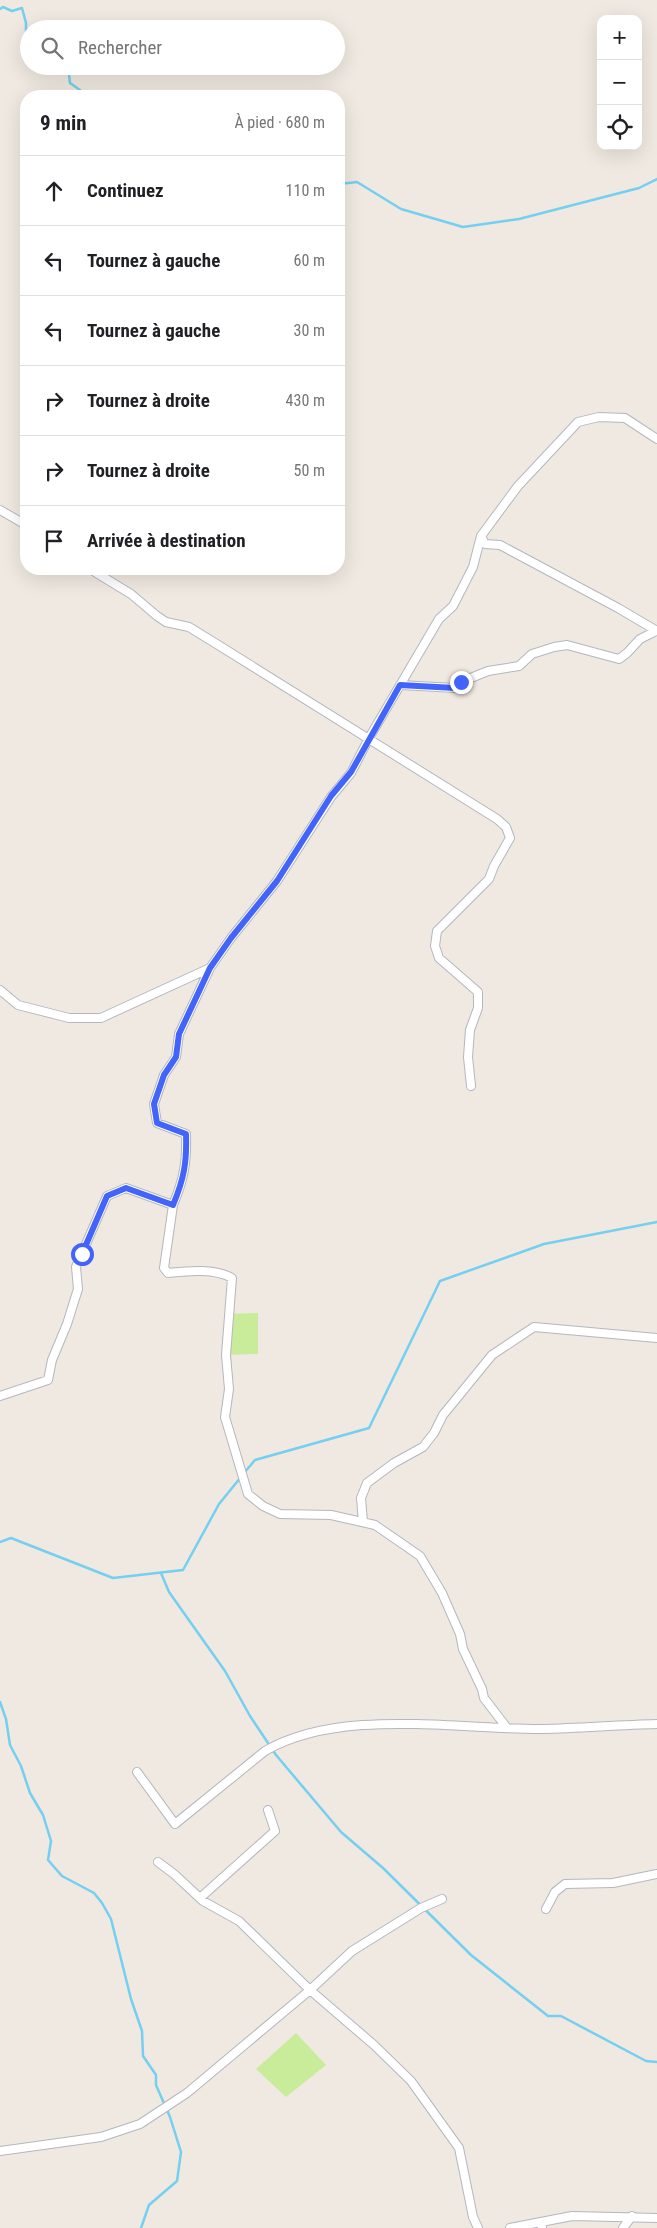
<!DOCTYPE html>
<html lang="fr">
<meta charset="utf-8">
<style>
:root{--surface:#fff;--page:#f2f2f2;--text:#202124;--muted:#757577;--line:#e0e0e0}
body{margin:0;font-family:"Roboto Condensed",sans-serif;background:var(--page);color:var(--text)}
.controls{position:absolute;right:15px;top:15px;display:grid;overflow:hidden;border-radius:10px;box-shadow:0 5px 20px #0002}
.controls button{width:45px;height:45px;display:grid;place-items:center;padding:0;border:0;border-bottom:1px solid var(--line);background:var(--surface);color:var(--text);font:25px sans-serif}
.stop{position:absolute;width:15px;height:15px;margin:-11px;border:4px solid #4264fb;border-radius:50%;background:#fff}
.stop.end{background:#4264fb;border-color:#fff;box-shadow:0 1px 5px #0008}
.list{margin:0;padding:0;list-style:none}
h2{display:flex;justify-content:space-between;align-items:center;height:65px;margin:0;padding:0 20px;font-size:21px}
h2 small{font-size:16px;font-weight:400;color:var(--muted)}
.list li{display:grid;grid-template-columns:32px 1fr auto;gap:15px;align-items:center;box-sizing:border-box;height:70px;padding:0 20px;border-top:1px solid var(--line)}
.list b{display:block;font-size:19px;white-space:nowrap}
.list em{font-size:16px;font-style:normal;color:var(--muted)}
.icon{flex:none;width:28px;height:28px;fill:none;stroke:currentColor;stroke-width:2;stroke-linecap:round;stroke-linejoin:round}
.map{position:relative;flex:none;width:657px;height:2228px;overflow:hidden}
.search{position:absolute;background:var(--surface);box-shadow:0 5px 20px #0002;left:20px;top:20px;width:325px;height:55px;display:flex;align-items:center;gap:12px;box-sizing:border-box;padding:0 18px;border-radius:28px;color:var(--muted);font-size:19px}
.panel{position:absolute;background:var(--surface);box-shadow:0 5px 20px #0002;left:20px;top:90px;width:325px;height:485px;border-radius:20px}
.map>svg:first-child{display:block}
.pitch{fill:#c9ec9a}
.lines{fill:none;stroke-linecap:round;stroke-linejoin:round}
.stream{stroke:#75cff0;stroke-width:2.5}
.minor-casing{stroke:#b4b7c1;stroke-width:10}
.minor{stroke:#fff;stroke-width:8}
.route{stroke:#4264fb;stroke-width:6}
</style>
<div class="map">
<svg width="657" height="2228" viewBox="0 0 657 2228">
<rect width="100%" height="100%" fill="#efe9e1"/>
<path class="pitch" d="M258 1313V1354L224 1355 226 1314Z
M296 2033 326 2065 286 2097 256 2069Z"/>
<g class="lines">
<path class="stream" d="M0 9 3 7 12 11 22 8 26 23V42L29 41
M68 66 70 83 80 90 84 96
M339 184 357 182 401 209 463 227 519 219 639 188 657 179
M244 1473 255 1460 369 1428 440 1281 544 1244 657 1222
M0 1542 11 1538 113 1578 183 1570 219 1504 241 1477
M161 1573 169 1592 225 1671 250 1716 276 1755 341 1832 383 1868 471 1955 548 2016H561L646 2061 657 2062
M0 1702 6 1719 10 1745 21 1766 30 1793 43 1815 51 1841 48 1860 62 1876 94 1893 102 1903 111 1919 131 1999 142 2031 143 2056 156 2075V2085L170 2117 181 2152 177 2181 149 2205 141 2228"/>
<defs>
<path id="minor" d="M0 510 26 525
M481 536 485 544 500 545 618 608 657 631
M90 569 131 594 157 616 166 622 189 627 215 643 497 819 506 827 510 838 494 866 489 879 437 931 435 946 439 958 478 992V1008L470 1030 468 1057 471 1086
M400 685 455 688 461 682 488 671 519 666 532 654 554 647 567 645 619 659 627 653 640 639 656 631
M0 990 18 1005 69 1018H101L210 968
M173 1205 164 1268 168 1273C188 1271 214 1268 232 1278L226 1355 229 1389 225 1417 248 1494 263 1506 280 1514 331 1515 375 1525 420 1556 442 1593 460 1634 463 1649 482 1689 484 1698 507 1728
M0 1396 48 1380 52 1360 67 1324 78 1289 76 1267 107 1196 126 1188 173 1205C184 1179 187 1162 186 1134L157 1123 154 1104 164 1075 176 1057 179 1034 210 968 231 938 277 881 331 797 351 773 369 738 439 619 453 606 473 567 481 536 518 486 578 422 599 417 625 418 657 439
M363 1522 361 1498 367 1483 394 1463 423 1447 434 1433 443 1415 492 1355 534 1327 657 1338
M137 1772 175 1824 265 1751C341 1707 457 1730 543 1729 581 1728 619 1725 657 1724
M158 1862 174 1874 203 1901 239 1921 310 1990 374 2045 411 2081 459 2148 473 2217 478 2228
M200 1898 275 1831 268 1810
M546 1909 555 1892 565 1884 613 1883 657 1874
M0 2151 101 2137 140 2124 187 2093 310 1990 352 1951 421 1908 442 1899
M510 2228 541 2222
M542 2228 541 2222 572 2216 657 2218
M623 2228 632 2216"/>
</defs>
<use href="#minor" class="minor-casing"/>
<use href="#minor" class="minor"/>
</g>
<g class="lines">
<path class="route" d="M82 1254 107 1196 126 1188 173 1205C184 1179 187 1162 186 1134L157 1123 154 1104 164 1075 176 1057 179 1034 210 968 231 938 277 881 331 796 351 772 400 685 455 688 461 682"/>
</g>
</svg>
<div class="controls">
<button>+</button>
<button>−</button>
<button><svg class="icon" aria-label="locate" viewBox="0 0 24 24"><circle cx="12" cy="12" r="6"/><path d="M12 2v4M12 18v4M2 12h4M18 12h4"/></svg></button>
</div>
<div class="stop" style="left:82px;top:1254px"></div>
<div class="stop end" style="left:461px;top:682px"></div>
<div class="search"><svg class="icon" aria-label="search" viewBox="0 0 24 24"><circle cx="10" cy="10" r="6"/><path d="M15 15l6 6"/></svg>Rechercher</div>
<section class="panel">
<h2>9 min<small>À pied · 680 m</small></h2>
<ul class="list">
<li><svg class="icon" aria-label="ahead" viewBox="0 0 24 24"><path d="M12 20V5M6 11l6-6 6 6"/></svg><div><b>Continuez</b></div><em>110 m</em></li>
<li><svg class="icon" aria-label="left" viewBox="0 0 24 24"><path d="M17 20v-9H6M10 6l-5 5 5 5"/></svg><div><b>Tournez à gauche</b></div><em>60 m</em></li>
<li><svg class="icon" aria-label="left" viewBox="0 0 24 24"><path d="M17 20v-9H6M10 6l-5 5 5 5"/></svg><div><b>Tournez à gauche</b></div><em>30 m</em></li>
<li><svg class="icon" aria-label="right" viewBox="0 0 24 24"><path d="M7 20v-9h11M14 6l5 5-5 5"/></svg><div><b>Tournez à droite</b></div><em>430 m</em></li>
<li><svg class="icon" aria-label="right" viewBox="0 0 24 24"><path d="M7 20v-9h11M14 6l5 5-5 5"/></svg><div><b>Tournez à droite</b></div><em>50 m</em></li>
<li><svg class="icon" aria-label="arrive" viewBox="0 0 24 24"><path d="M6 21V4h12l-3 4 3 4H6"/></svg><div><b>Arrivée à destination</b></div></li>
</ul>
</section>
</div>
